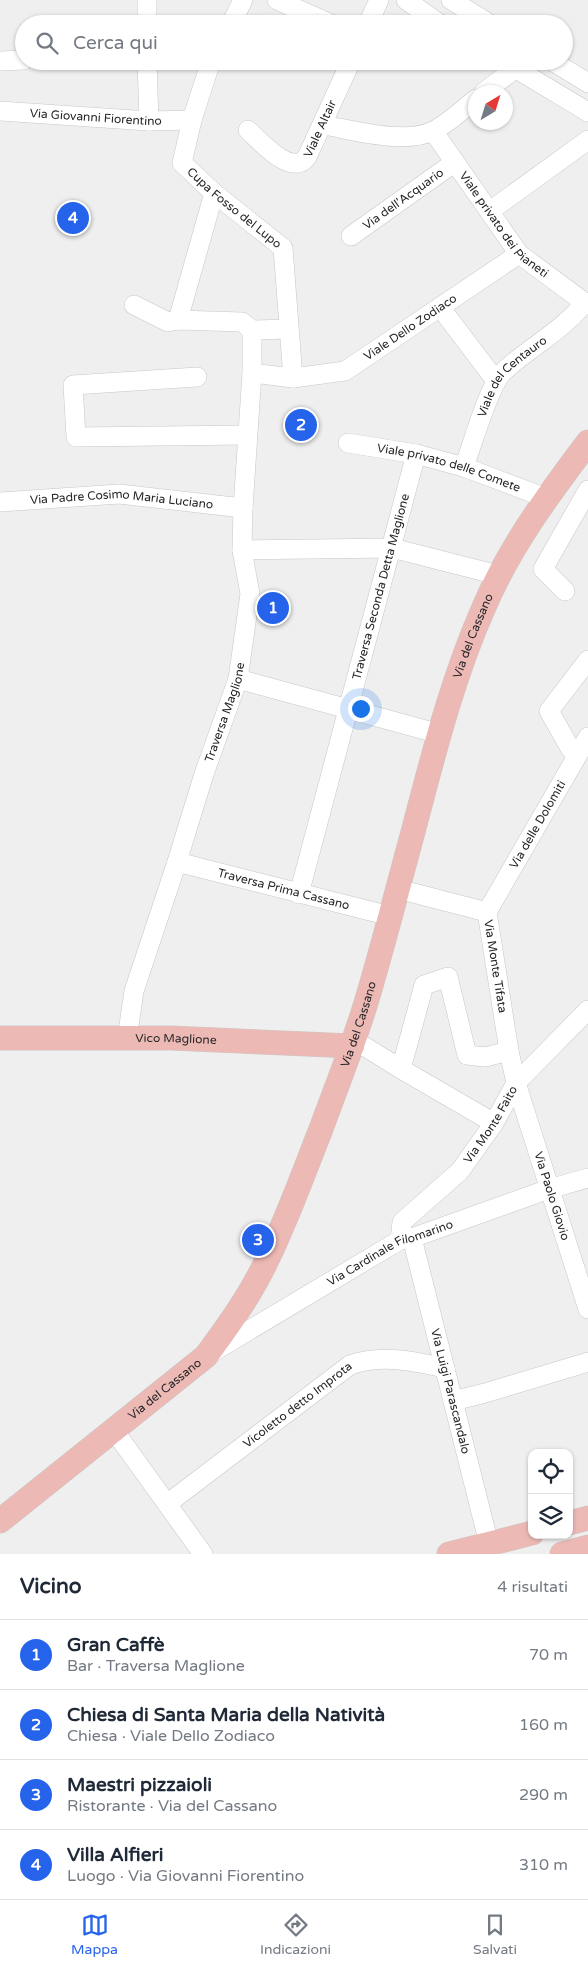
<!DOCTYPE html>
<html lang="it">
<meta charset="utf-8">
<style>
:root{--surface:#fff;--page:#f6f6f7;--text:#1f2937;--muted:#747a83;--line:#e0e1e3;--accent:#2563eb}
body{margin:0;font-family:"Varela Round",sans-serif;background:var(--page);color:var(--text)}
.controls{position:absolute;right:15px;bottom:15px;display:grid;overflow:hidden;border-radius:10px;box-shadow:0 1px 4px #0004}
.controls button{width:45px;height:45px;display:grid;place-items:center;padding:0;border:0;border-bottom:1px solid var(--line);background:var(--surface);color:var(--text);font:25px sans-serif}
.compass{position:absolute;left:468px;top:85px;width:45px;height:45px;border-radius:50%;background:var(--surface);box-shadow:0 1px 4px #0004;rotate:38deg}
.you{position:absolute;left:360px;top:708px;width:18px;height:18px;margin:-12px;border:4px solid #fff;border-radius:50%;background:#1a73e8;box-shadow:0 0 0 8px #1a73e833}
.badge{display:grid;place-items:center;width:32px;height:32px;border-radius:50%;background:var(--accent);color:#fff;font-size:16px;font-weight:700}
.pin{position:absolute;translate:-50% -50%;border:2px solid #fff;box-shadow:0 1px 5px #0006}
.list{margin:0;padding:0;list-style:none}
h2{display:flex;justify-content:space-between;align-items:center;height:65px;margin:0;padding:0 20px;font-size:21px}
h2 small{font-size:16px;font-weight:400;color:var(--muted)}
.list li{display:grid;grid-template-columns:32px 1fr auto;gap:15px;align-items:center;box-sizing:border-box;height:70px;padding:0 20px;border-top:1px solid var(--line)}
.list b{display:block;font-size:19px;white-space:nowrap}
.list p{margin:0;font-size:16px;white-space:nowrap;color:var(--muted)}
.list em{font-size:16px;font-style:normal;color:var(--muted)}
.icon{flex:none;width:28px;height:28px;fill:none;stroke:currentColor;stroke-width:2;stroke-linecap:round;stroke-linejoin:round}
.map{position:relative;flex:none;width:588px;height:1554px;overflow:hidden}
.search{position:absolute;background:var(--surface);box-shadow:0 1px 4px #0004;left:15px;right:15px;top:15px;height:55px;display:flex;align-items:center;gap:12px;box-sizing:border-box;padding:0 18px;border-radius:28px;color:var(--muted);font-size:19px}
.sheet{height:345px;background:var(--surface)}
nav{display:flex;justify-content:space-around;align-items:center;box-sizing:border-box;height:70px;border-top:1px solid var(--line);background:var(--surface);font-size:14px;color:var(--muted)}
nav a{display:grid;justify-items:center;gap:2px}
nav .on{color:var(--accent)}
.map>svg:first-child{display:block}
.lines{fill:none;stroke-linecap:round;stroke-linejoin:round}
.minor-casing{stroke:#c7c7c8;stroke-width:20}
.major-casing{stroke:#cbcbcb;stroke-width:25}
.minor{stroke:#fff;stroke-width:19}
.major{stroke:#edb9b5;stroke-width:24}
.labels{text-anchor:middle;dominant-baseline:central;stroke-width:4.5;stroke-linejoin:round;paint-order:stroke}
.street-label{font-size:12px;fill:#262627;stroke:#fff}
</style>
<div class="map">
<svg width="588" height="1554" viewBox="0 0 588 1554">
<rect width="100%" height="100%" fill="#efeff0"/>
<g class="lines">
<defs>
<g id="minor">
<path d="M277 0 331 24"/>
<path d="M406 0 440 24"/>
<path d="M451 0 490 24"/>
<path d="M147 24V0"/>
<path d="M231 24 243 0"/>
<path d="M368 24 379 0"/>
<path d="M0 61 24 60"/>
<path d="M147 61 149 121"/>
<path id="s1" d="M211 61 192 120 182 163 214 193 283 248 293 378 252 373V330L289 329"/>
<path d="M503 61 588 112"/>
<path d="M552 61 588 83"/>
<path d="M484 92 515 69 520 61"/>
<path id="s2" d="M0 111 149 121 192 120"/>
<path d="M323 125C353 130 404 145 433 131 446 125 463 109 476 99"/>
<path id="s3" d="M248 130C260 141 292 178 307 157L351 61"/>
<path id="s4" d="M433 131 519 254 588 305"/>
<path d="M490 211 588 140"/>
<path id="s5" d="M351 236 455 162"/>
<path d="M134 305 168 322 178 320 242 322 252 330"/>
<path d="M440 307 496 381"/>
<path d="M178 320 214 193"/>
<path d="M197 377 73 385 76 437 247 435"/>
<path id="s6" d="M293 378 345 371 519 254"/>
<path id="s7" d="M348 443 416 454 464 467 546 498"/>
<path id="s8" d="M464 467C472 446 489 385 503 372 529 347 563 331 585 302"/>
<path id="s9" d="M0 502 119 494 243 508"/>
<path d="M242 550 392 548 498 575"/>
<path d="M565 591 543 569 588 490"/>
<path d="M238 679 440 734"/>
<path d="M576 755 570 748 549 711 588 660"/>
<path id="s10" d="M177 862 390 916"/>
<path d="M398 889 487 912"/>
<path id="s11" d="M299 894 416 454"/>
<path id="s12" d="M487 912 509 1051 516 1083 588 1309"/>
<path id="s13" d="M487 912 588 737"/>
<path id="s14" d="M127 1039 134 991 177 862 204 774 238 679 250 594 242 550 243 508 252 373"/>
<path d="M354 1040 401 1069 424 985 448 977 467 1055 485 1057 509 1051"/>
<path d="M401 1069 494 1123"/>
<path id="s15" d="M412 1238 489 1544"/>
<path id="s16" d="M400 1240 402 1222 460 1171 494 1123 516 1083 588 1010"/>
<path id="s17" d="M211 1353 400 1240 412 1238 549 1189 588 1178"/>
<path d="M453 1401 485 1393 588 1362"/>
<path d="M113 1429 203 1554"/>
<path id="s18" d="M167 1504 350 1365C381 1354 414 1361 445 1368"/>
</g>
<g id="major">
<path id="s19" d="M0 1038H171L352 1046"/>
<path id="s20" d="M0 1521 206 1356C228 1326 249 1297 265 1264 287 1220 303 1174 321 1129 337 1085 355 1041 368 996 384 942 398 887 413 832 433 756 452 679 484 607 510 546 549 494 588 442"/>
<path d="M569 1523 588 1518"/>
<path d="M449 1554 532 1533"/>
<path d="M562 1554 588 1547"/>
</g>
</defs>
<use href="#minor" class="minor-casing"/>
<use href="#major" class="major-casing"/>
<use href="#minor" class="minor"/>
<use href="#major" class="major"/>
</g>
<g class="labels">
<g class="street-label">
<text stroke="none"><textPath href="#s2" startOffset="96">Via Giovanni Fiorentino</textPath></text>
<text stroke="none"><textPath href="#s3" startOffset="104">Viale Altair</textPath></text>
<text stroke="none"><textPath href="#s5" startOffset="64">Via dell'Acquario</textPath></text>
<text stroke="none"><textPath href="#s1" startOffset="175">Cupa Fosso del Lupo</textPath></text>
<text stroke="none"><textPath href="#s4" startOffset="118">Viale privato dei Pianeti</textPath></text>
<text stroke="none"><textPath href="#s6" startOffset="131">Viale Dello Zodiaco</textPath></text>
<text stroke="none"><textPath href="#s8" startOffset="105">Viale del Centauro</textPath></text>
<text stroke="none"><textPath href="#s7" startOffset="104">Viale privato delle Comete</textPath></text>
<text stroke="none"><textPath href="#s9" startOffset="122">Via Padre Cosimo Maria Luciano</textPath></text>
<text stroke="none"><textPath href="#s11" startOffset="318">Traversa Seconda Detta Maglione</textPath></text>
<text stroke="none"><textPath href="#s20" startOffset="1036">Via del Cassano</textPath></text>
<text stroke="none"><textPath href="#s14" startOffset="342">Traversa Maglione</textPath></text>
<text stroke="none"><textPath href="#s13" startOffset="101">Via delle Dolomiti</textPath></text>
<text stroke="none"><textPath href="#s10" startOffset="110">Traversa Prima Cassano</textPath></text>
<text stroke="none"><textPath href="#s12" startOffset="55">Via Monte Tifata</textPath></text>
<text stroke="none"><textPath href="#s20" startOffset="631">Via del Cassano</textPath></text>
<text stroke="none"><textPath href="#s19" startOffset="176">Vico Maglione</textPath></text>
<text stroke="none"><textPath href="#s16" startOffset="151">Via Monte Faito</textPath></text>
<text stroke="none"><textPath href="#s12" startOffset="292">Via Paolo Giovio</textPath></text>
<text stroke="none"><textPath href="#s17" startOffset="206">Via Cardinale Filomarino</textPath></text>
<text stroke="none"><textPath href="#s20" startOffset="211">Via del Cassano</textPath></text>
<text stroke="none"><textPath href="#s15" startOffset="158">Via Luigi Parascandalo</textPath></text>
<text stroke="none"><textPath href="#s18" startOffset="164">Vicoletto detto Improta</textPath></text>
</g>
</g>
</svg>
<div class="controls">
<button><svg class="icon" aria-label="locate" viewBox="0 0 24 24"><circle cx="12" cy="12" r="6"/><path d="M12 2v4M12 18v4M2 12h4M18 12h4"/></svg></button>
<button><svg class="icon" aria-label="layers" viewBox="0 0 24 24"><path d="M12 4l9 5-9 5-9-5zM3 14l9 5 9-5"/></svg></button>
</div>
<svg class="compass" viewBox="-18 -18 36 36"><path d="M0-13l5 13h-10z" fill="#e53935"/><path d="M0 13l5-13h-10z" fill="#747a83"/></svg>
<div class="you"></div>
<div class="pin badge" style="left:273px;top:608px">1</div>
<div class="pin badge" style="left:301px;top:425px">2</div>
<div class="pin badge" style="left:258px;top:1240px">3</div>
<div class="pin badge" style="left:73px;top:218px">4</div>
<div class="search"><svg class="icon" aria-label="search" viewBox="0 0 24 24"><circle cx="10" cy="10" r="6"/><path d="M15 15l6 6"/></svg>Cerca qui</div>
</div>
<section class="sheet">
<h2>Vicino<small>4 risultati</small></h2>
<ul class="list">
<li><span class="badge">1</span><div><b>Gran Caffè</b><p>Bar · Traversa Maglione</p></div><em>70 m</em></li>
<li><span class="badge">2</span><div><b>Chiesa di Santa Maria della Natività</b><p>Chiesa · Viale Dello Zodiaco</p></div><em>160 m</em></li>
<li><span class="badge">3</span><div><b>Maestri pizzaioli</b><p>Ristorante · Via del Cassano</p></div><em>290 m</em></li>
<li><span class="badge">4</span><div><b>Villa Alfieri</b><p>Luogo · Via Giovanni Fiorentino</p></div><em>310 m</em></li>
</ul>
</section>
<nav>
<a class="on"><svg class="icon" aria-label="map" viewBox="0 0 24 24"><path d="M3 6l6-2 6 2 6-2v14l-6 2-6-2-6 2zM9 4v14M15 6v14"/></svg>Mappa</a>
<a><svg class="icon" aria-label="directions" viewBox="0 0 24 24"><path d="M12 3l9 9-9 9-9-9zM9 14v-3h6M13 9l2 2-2 2"/></svg>Indicazioni</a>
<a><svg class="icon" aria-label="saved" viewBox="0 0 24 24"><path d="M7 4h10v16l-5-4-5 4z"/></svg>Salvati</a>
</nav>
